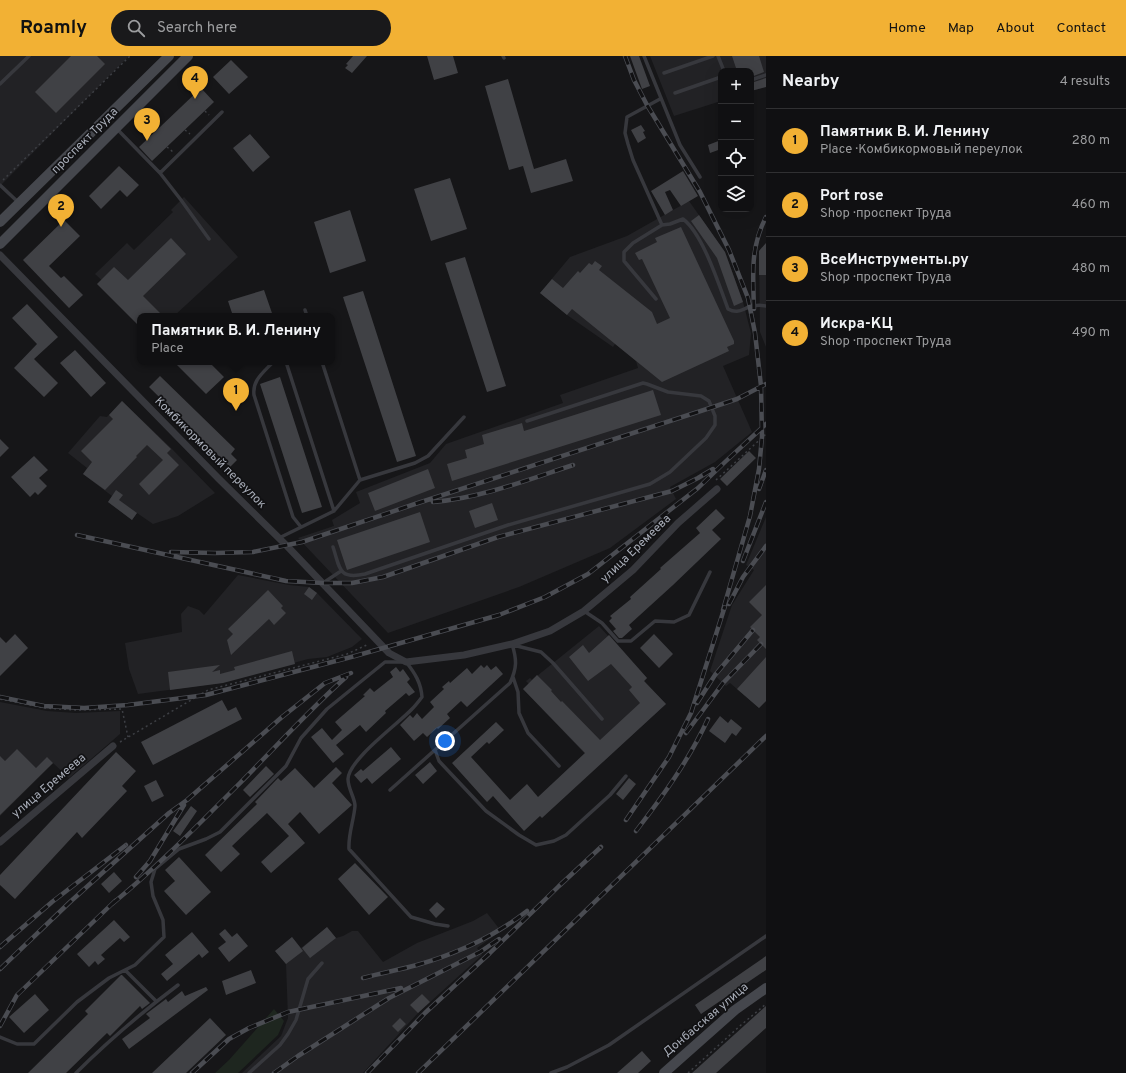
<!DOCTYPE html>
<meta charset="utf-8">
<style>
:root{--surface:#101012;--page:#19191b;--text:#f1f3f6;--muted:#9c9d9f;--line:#303032;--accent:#f2b134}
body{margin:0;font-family:Overpass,sans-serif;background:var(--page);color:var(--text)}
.controls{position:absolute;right:12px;top:12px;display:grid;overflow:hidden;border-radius:8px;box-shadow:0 4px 16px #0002}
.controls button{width:36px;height:36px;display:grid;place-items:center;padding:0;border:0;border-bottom:1px solid var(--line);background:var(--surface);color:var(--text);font:20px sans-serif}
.you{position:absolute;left:445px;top:685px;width:14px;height:14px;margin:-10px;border:3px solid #fff;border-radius:50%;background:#1a73e8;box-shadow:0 0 0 6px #1a73e833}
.badge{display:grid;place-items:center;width:26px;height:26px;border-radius:50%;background:var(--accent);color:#111;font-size:13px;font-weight:700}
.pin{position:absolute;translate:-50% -33px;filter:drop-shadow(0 1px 2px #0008)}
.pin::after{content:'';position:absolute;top:21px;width:14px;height:12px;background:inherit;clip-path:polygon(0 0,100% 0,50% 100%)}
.popup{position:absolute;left:137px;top:257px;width:198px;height:52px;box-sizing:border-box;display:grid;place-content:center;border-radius:8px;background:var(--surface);filter:drop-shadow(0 1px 3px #0005);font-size:13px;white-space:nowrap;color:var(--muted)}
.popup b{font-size:15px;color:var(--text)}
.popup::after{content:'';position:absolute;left:50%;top:100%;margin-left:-8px;border:8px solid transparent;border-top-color:var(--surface)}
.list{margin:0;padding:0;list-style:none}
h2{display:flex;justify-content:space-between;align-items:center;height:52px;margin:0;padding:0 16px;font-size:17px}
h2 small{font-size:13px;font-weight:400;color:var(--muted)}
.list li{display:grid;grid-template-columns:26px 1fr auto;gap:12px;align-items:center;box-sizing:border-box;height:64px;padding:0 16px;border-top:1px solid var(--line)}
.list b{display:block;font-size:15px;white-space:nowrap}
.list p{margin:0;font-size:13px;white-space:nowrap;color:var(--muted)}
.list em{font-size:13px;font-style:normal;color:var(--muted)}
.icon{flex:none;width:22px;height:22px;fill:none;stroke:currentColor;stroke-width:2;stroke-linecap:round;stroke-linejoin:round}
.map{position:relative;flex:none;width:766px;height:1017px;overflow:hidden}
header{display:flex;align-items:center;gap:24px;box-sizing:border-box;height:56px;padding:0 20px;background:var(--accent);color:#111}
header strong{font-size:19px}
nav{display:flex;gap:22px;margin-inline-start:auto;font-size:14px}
.search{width:280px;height:36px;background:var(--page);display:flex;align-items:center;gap:10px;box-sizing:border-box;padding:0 14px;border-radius:22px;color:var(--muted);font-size:15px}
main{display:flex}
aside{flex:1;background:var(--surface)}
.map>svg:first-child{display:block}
.built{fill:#222225}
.green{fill:#1e261f}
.building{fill:#404145}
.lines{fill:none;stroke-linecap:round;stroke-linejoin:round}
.path{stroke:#3d3f44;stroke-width:1.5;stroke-dasharray:2 3;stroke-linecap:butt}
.lane{stroke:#37383d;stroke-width:3.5}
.street{stroke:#37383d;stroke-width:7}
.secondary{stroke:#45474d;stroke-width:10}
.rail-casing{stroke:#4a4c52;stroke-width:4.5}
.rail{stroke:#111113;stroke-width:3;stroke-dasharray:9;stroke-linecap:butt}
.labels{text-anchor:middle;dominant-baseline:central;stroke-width:3.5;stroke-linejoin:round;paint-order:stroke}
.street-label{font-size:12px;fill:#a8adb8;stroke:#111113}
</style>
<header>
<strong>Roamly</strong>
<div class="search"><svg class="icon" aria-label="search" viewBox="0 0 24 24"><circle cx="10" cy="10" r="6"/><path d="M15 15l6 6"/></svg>Search here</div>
<nav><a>Home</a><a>Map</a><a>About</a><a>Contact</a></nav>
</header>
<main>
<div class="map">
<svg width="766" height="1017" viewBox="0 0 766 1017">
<rect width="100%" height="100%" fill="#161618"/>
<path class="built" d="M0 0H129L0 130Z
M650 0H766V31L751 35V15H721V45L674 60Z
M184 141 238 201 174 260H140L95 218 127 187 134 194 173 156 171 154Z
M689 145 725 196 743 246 751 277 749 299 723 310 752 376 715 406 670 431 676 443 610 492 519 531 388 577 298 482 334 470 332 464 360 447 356 436 430 407 446 388 563 347 560 339 638 312 636 305 615 288 613 291 567 259 540 237 570 201 627 180Z
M762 191 764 193 766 191V291L760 276 759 195Z
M122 345 172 393 215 437 178 460 153 468 137 457 132 464 108 446 112 440 83 418 87 412 68 397 100 360 107 361Z
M766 461V645L759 652 730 627 726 630 710 615 732 549 754 514 746 509Z
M238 519 289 529 309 531 317 537 362 583 352 591 327 601 308 603 221 627 138 638 129 613 125 587 182 576 181 558 188 550 199 554 204 559Z
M599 570 647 622 644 625 666 648 603 706 594 697 588 701 523 633 529 628 526 625 530 622 532 624Z
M0 646 47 655 76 657 120 655V678L69 722 53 707 0 760Z
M487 857 501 875 477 892 482 899 418 957 363 1017H242L281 980 288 962 286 908 275 895 292 881 301 892 327 871 336 882 343 880 352 875H358L383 906 417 887 473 865Z"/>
<path class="green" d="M274 953 284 965 278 979 238 1017H215L229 1004Z"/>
<path class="building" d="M71 0H97L105 8 56 57 35 36Z
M353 0H367L352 17 345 12 348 9 346 8Z
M427 0H453L458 17 434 24Z
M630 0H639L650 30 642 33Z
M732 0H759L764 16 751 21V15H737Z
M231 4 248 21 229 38 213 21Z
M766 22V31L751 35V27Z
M508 23 534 113 566 103 573 125 531 137 523 110 509 114 485 30Z
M201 32 214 46 152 105 139 91Z
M641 69 645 75 643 76 646 82 638 87 631 74Z
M250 78 270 101 253 116 233 92Z
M721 84V93L710 97 708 89Z
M119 110 139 129 127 141 120 134 101 153 89 140Z
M683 115 698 140 681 150 670 134 665 136 673 154 665 159 651 135Z
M450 122 467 173 431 185 414 133Z
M350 154 366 205 330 217 314 166Z
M699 159 725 196 743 246 734 250 717 202 691 165Z
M64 164 80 180 49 210 61 222 64 220 83 239 69 252 23 204Z
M681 171 734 285V288L727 291 729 295 662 326 572 253 567 259 540 237 552 223 563 232 578 215 580 217 589 207 592 209 595 205 602 210 599 214 652 256 657 268 670 262 642 203 639 204 635 197 657 186 655 182Z
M171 182 186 198 143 240 163 260H140V271L97 228 114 211 128 224Z
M766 187V219H759V195Z
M465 201 506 330 487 336 445 207Z
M264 234 273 260H233L228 245Z
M363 235 416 400 397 406 343 241Z
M27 248 58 281 34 303 58 327 44 341 14 312 37 288 12 262Z
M75 294 106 327 91 341 60 307Z
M174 306H209L224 321 206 338Z
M160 320 235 393 231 398 237 404 230 411 149 331Z
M280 321 322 451 302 457 260 328Z
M653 334 661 359 452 425 447 408 467 402 465 394 484 388 482 379 522 367 524 375Z
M122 345 171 393 167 397 179 409 149 439 139 428 163 404 147 389 136 400 137 401 105 434 83 418 92 406 81 395 113 363 109 359Z
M0 383 9 392 0 401Z
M749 395 756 402 727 430 720 423Z
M34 400 48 414 39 422 47 430 38 439 35 436 30 441 11 421Z
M428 413 435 432 375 455 368 437Z
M116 434 123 439 119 444 137 457 132 464 108 446Z
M492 447 498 464 475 472 469 455Z
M716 453 725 462 712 474 721 483 673 529 629 569 632 573 622 582H619L613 575 616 573 609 565 612 562 610 560 631 543 630 541 661 513 660 512 700 477 696 472Z
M420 456 430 486 347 514 337 484Z
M766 529V593L757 584 760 581 750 571 762 559 749 546Z
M309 531 317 537 312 544 304 538Z
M268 534 283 550 281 552 286 557 274 569 269 563 231 599 227 584 233 578 228 573Z
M15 578 28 592 0 620V581L6 587Z
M654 578 673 598 659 612 640 592Z
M609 579 647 622 644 625 666 648 542 762 540 760 524 775 493 740 487 746 452 707 496 666 504 674 489 688 487 686 471 701 510 744 527 728 538 741 585 697 523 633 537 619 552 634 551 635 561 646 562 645 600 684 640 647 629 634 632 631 611 608 588 625 569 601 583 589 589 597Z
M292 595 295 608 223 627 170 634 168 616 220 609 212 616 220 614V618L235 614 234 611Z
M766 601V645L759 652 737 633Z
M481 609 484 612 487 609 491 614 496 610 503 618 467 651 461 645 447 658 450 662 438 673 437 672 427 681 423 677 414 685 400 669 410 659 413 662 417 657 422 663 434 651 430 646 444 633 442 631 449 625 450 627 467 612 472 618Z
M396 611 400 616 403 613 410 623 407 626 415 636 409 640 406 637 385 655 386 657 366 676 360 669 336 689 344 698 333 707 311 681 322 672 332 684 342 674 335 666 365 640 363 639 370 632 374 636 393 621 390 616Z
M222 644 228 655 236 651 242 663 153 709 141 686Z
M720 660 728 667 731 663 742 672 736 680 732 677 725 687 709 675Z
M391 691 401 703 372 728 367 722 361 727 354 719 361 713 363 715Z
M17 693 36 712 47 701 53 707 0 759V700L5 705Z
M116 696 136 715 122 730 127 735 82 782 77 776 15 843 0 829V819Z
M430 706 437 715 423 728 415 719Z
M266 710 274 718 250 741 243 734Z
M336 711 342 717 332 727 352 749 319 778 300 756 288 768 305 787 271 817 261 806 289 780 267 757 232 790 240 798 221 816 205 799 257 748 255 746 278 722 281 725 295 712 314 732Z
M629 722 636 728 623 744 616 738Z
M156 724 164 740 152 746 144 730Z
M191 750 197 755 180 780 173 775Z
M179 801 211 836 186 859 164 835 175 825 165 814Z
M355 807 388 841 369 859 338 823Z
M114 816 122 825 109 837 101 828Z
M437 846 445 853 436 862 429 854Z
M114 864 130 881 124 886 120 882 101 899 105 903 98 909 95 905 89 911 77 898Z
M327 871 336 882 310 902 302 892Z
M225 873 232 881 237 877 248 890 229 906 218 892 226 886 219 878Z
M192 876 209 896 202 902 199 898 167 925 161 918 173 908 165 899Z
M292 881 303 895 286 908 275 895Z
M766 900V914L701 958 695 949Z
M251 914 256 927 226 939 222 925Z
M121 919H122L150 947 142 953 140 950 110 980 107 977 66 1017H28L88 958 85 955Z
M206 931 208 934 129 993 122 983 150 962 146 958 166 943 168 946 182 935 185 940Z
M35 938 49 954 24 977 9 961Z
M422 938 430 946 418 957 410 949Z
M766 950V972L716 1017H692Z
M210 962 226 979 186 1017H152Z
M400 962 406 968 398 976 392 970Z
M642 995 651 1005 638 1017H617Z"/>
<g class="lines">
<path class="path" d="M205 55 209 59
M185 74 190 78
M167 91 173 96
M3 124 130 0
M716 424 766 378
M0 643 45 652 77 654 122 653 128 681
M120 686 208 634 347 598 369 588
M688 1017 741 969 766 948"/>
<path class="lane" d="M503 0 504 2
M644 0 680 89 700 121
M718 0 724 15
M664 17 713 0
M751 24 766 19
M0 28 29 0
M675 37 721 21
M660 43 627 61 625 77 628 88 633 104 662 169 670 168 683 163C703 178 719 229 728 253 737 258 741 254 749 251 755 249 761 249 766 250
M117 73 160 117 181 144 209 183
M160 117 222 56
M0 129 18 146
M656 243 624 205V196L633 187 662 169
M305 254 307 260
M273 306C264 316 252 324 254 339L293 461 301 471
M286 306 334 455
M322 306 360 424
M279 482 334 455 360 424 415 407 428 400 464 361
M333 491C340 512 338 524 365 518L508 469 650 428 670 416 706 382 715 369V360L709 345 701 340 668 336 647 328 643 327 527 365
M323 527 341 515
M584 555 602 567 618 585H631L655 565 674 566 689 559 710 516
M513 589 541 596 553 607 602 663
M513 621 518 636 519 657 528 677 559 710
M435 694 439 705 486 755 519 779 536 789 554 785 566 779 610 739 626 720
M390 734 510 627C517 612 517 604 512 588
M125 914 156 945
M0 981 17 988H34L77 946 109 922 135 909 164 881 163 864 153 840 151 826 155 813 179 793 206 783 220 776 286 710 301 682 327 653 385 606H406C415 617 421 627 422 641 419 645 416 649 412 653 398 668 349 703 348 723 348 733 355 742 355 750 354 764 348 778 349 793L411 861 435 868 448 870
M76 1017C109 984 141 957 178 929
M249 1017 280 989 288 978 296 964 308 923 322 907
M551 1017 567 1011 609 989 766 880"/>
<path class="street" d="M0 199 219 423 287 490 389 597 406 606 464 599 512 588 550 575 584 555 633 514 678 467 717 433
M0 786 113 690"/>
<path class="secondary" d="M0 166 169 0
M0 188 188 0
M664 1017 735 954 766 932"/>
<defs>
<path id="rail" d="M625 0 634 24 647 49 700 136 729 194 748 242 755 277 761 330 762 381 759 413 750 460 723 554
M754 253C753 219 750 192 766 161
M759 433 766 414
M433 446C481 442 527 424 573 409
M77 479 286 525 323 527H352L383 521 498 481 672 435 698 422 713 413
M171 496 215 497 253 496 302 486 415 448 713 351 737 343 766 328
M743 505 766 446
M729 548 743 521 766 490
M0 641 44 650 84 652 128 649 206 639 355 600 499 559 545 541 588 518 698 432 725 406 766 368
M697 647 715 619 753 574
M686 677 723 627 761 588
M626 764 669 701 691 657 725 550
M636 775C663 740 689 704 708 663
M136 821 150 805 184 749
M112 848C156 812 196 771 236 731 273 694 307 656 346 621
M0 891 52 846 126 789
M0 913 70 846 169 757 187 744 282 661 325 627 351 617
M363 922C381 917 399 914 417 909 456 898 495 880 527 855
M0 970 17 939 115 845
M192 1017 229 983 249 972 288 956 401 932
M274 1017 298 1000 389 942 480 896 499 883
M367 1017 425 957 490 897 559 830 601 791
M418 1017 766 680"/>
</defs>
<use href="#rail" class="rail-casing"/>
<use href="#rail" class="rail"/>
</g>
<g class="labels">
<g class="street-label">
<text transform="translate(85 85) rotate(-45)">проспект Труда</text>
<text transform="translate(210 397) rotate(45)">Комбикормовый переулок</text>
<text transform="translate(636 493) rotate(-44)">улица Еремеева</text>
<text transform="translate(49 730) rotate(-40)">улица Еремеева</text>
<text transform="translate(706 964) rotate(-40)">Донбасская улица</text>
</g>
</g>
</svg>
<div class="controls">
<button>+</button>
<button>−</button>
<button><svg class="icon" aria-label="locate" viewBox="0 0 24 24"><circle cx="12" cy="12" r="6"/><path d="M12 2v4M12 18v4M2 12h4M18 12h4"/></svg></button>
<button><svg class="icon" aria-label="layers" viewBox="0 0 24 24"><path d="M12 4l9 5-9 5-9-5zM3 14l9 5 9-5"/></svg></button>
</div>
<div class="you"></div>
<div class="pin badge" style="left:236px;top:355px">1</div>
<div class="popup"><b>Памятник В. И. Ленину</b>Place</div>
<div class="pin badge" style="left:61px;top:171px">2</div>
<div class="pin badge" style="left:147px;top:85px">3</div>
<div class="pin badge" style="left:195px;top:43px">4</div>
</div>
<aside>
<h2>Nearby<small>4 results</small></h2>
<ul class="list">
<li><span class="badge">1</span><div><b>Памятник В. И. Ленину</b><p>Place · Комбикормовый переулок</p></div><em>280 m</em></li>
<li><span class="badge">2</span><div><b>Port rose</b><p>Shop · проспект Труда</p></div><em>460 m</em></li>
<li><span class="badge">3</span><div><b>ВсеИнструменты.ру</b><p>Shop · проспект Труда</p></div><em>480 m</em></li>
<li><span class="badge">4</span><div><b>Искра-КЦ</b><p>Shop · проспект Труда</p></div><em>490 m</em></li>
</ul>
</aside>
</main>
